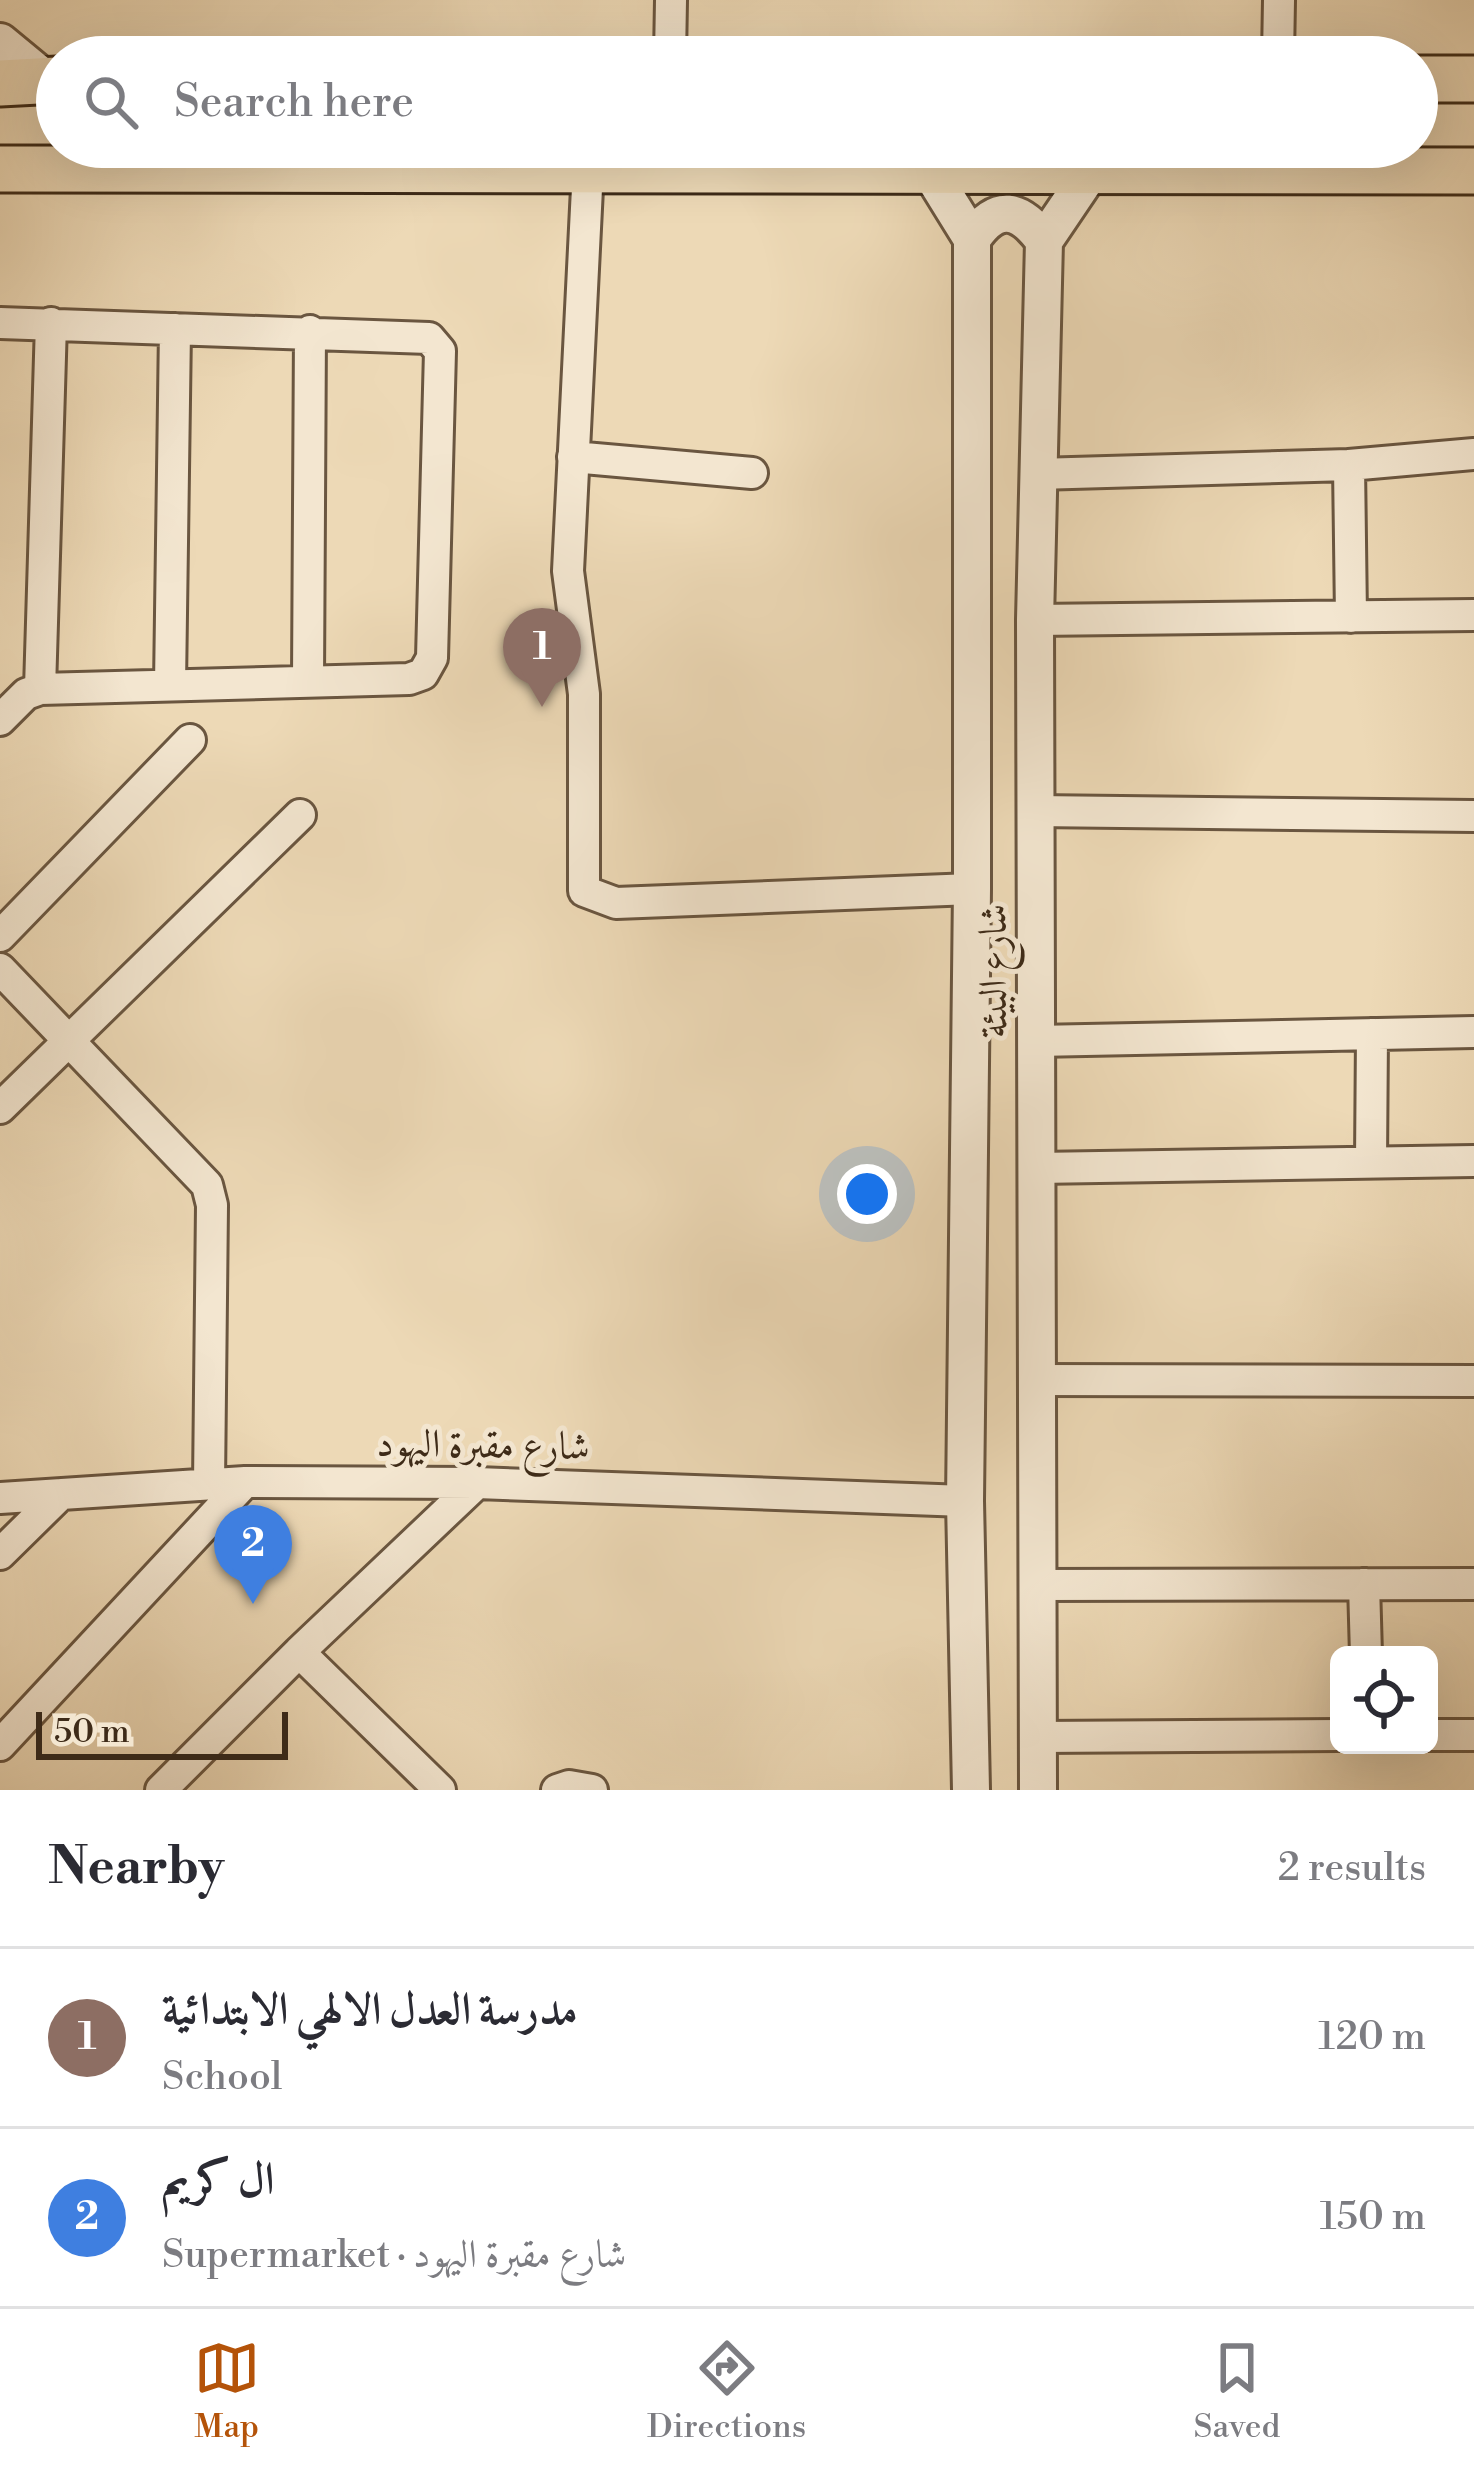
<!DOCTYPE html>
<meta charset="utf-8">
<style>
:root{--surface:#fff;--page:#f7f7f7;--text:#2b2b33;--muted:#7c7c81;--line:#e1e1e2;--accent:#b45309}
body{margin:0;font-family:"Libre Bodoni",Amiri,serif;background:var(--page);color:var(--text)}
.controls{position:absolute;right:36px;bottom:36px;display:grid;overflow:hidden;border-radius:18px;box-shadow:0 12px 48px #0002}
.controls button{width:108px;height:108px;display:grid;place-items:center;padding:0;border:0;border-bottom:3px solid var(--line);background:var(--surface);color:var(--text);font:60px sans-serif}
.scale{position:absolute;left:36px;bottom:30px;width:252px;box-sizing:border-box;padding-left:12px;border:6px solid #3e2b18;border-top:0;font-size:33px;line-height:42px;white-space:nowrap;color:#3e2b18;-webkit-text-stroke:9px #f3e6d0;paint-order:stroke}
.you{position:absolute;left:867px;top:1194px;width:42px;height:42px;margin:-30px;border:9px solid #fff;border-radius:50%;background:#1a73e8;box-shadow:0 0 0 18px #1a73e833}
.badge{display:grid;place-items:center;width:78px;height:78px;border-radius:50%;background:var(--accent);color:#fff;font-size:39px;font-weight:700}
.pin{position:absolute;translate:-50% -99px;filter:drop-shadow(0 3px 6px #0008)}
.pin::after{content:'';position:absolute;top:63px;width:42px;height:36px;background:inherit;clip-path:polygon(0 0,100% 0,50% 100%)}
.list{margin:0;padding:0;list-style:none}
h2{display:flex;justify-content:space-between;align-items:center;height:156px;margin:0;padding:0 48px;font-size:51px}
h2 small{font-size:39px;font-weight:400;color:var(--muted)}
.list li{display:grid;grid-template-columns:78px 1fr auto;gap:36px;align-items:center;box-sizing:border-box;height:180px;padding:0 48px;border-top:3px solid var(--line)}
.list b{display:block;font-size:45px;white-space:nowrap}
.list p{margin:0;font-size:39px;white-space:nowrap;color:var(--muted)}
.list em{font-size:39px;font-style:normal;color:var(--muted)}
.icon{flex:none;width:66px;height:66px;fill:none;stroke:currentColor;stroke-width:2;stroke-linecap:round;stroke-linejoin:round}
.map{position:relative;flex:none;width:1474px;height:1790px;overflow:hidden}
.search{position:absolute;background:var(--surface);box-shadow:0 12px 48px #0002;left:36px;right:36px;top:36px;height:132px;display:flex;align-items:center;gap:30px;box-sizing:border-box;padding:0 42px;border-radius:66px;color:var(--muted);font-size:45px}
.sheet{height:516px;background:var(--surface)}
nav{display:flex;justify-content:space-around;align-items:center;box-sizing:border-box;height:168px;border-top:3px solid var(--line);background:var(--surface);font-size:33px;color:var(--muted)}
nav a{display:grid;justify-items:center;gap:6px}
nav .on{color:var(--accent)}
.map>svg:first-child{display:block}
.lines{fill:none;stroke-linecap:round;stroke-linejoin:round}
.minor-casing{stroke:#6a5640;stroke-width:36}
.tertiary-casing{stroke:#6a5640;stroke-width:42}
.primary-casing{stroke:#3e2b18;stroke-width:51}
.minor{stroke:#f3e6d0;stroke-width:30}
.tertiary{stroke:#f3e6d0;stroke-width:36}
.primary{stroke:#edd9b6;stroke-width:45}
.labels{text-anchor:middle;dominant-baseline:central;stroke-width:10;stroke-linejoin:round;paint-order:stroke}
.street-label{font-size:39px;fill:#3e2b18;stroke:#f3e6d0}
</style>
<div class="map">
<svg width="1474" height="1790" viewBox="0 0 1474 1790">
<rect width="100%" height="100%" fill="#edd9b6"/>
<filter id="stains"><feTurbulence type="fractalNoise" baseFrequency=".00167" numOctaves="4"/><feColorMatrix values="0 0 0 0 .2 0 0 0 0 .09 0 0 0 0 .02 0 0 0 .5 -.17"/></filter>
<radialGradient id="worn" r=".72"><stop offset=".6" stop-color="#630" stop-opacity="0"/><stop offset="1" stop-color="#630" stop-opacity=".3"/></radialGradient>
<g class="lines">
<defs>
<path id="minor" d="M670 57 671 0
M1278 57 1279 0
M588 168 568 571 584 694V891L616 903 972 889
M0 323 429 338 440 351 432 658 423 674 409 679 40 689 26 694 0 720
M573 457 752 473
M1037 474 1349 465
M1351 617 1349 465 1474 454
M1035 620 1474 615
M308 681 310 331
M170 685 175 329
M40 689 51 323
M1035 811 1474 816
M0 936 190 740
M0 969 207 1185 212 1205 209 1484
M1036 1041 1474 1032
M0 1108 300 815
M1371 1162 1372 1034
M1037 1168 1474 1161
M1037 1380 1474 1381
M0 1498 245 1482 477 1483 965 1501
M0 1554 61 1494
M1364 1584 1366 1655
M1038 1585 1474 1584
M299 1652 440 1790
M1429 1735H1474
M1038 1737 1339 1735
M0 1745 245 1482
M161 1790 299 1652 477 1483
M557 1790 569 1786 592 1790"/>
<path id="tertiary" d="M0 42 46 80
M928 168 972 239V889L965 1501 971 1790
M972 239C997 202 1020 208 1044 241
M1038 1790 1035 620 1044 241 1094 167"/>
<path id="primary" d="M1417 79H1474
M0 83 57 80
M0 169 1474 171"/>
</defs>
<use href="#minor" class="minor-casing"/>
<use href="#tertiary" class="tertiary-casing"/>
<use href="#primary" class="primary-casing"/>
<use href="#minor" class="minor"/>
<use href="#tertiary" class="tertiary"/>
<use href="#primary" class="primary"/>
</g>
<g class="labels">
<g class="street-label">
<text transform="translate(994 971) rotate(-90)">شارع البيئة</text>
<text transform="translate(483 1446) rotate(1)">شارع مقبرة اليهود</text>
</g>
</g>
<rect width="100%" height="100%" filter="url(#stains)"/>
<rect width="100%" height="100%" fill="url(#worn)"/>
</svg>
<div class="controls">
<button><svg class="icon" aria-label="locate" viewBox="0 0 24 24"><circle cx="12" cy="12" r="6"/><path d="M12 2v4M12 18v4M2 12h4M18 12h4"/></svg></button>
</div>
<div class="scale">50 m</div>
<div class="you"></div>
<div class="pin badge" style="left:542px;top:707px;background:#8d6e63">1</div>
<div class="pin badge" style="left:253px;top:1604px;background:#3f7fe0">2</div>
<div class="search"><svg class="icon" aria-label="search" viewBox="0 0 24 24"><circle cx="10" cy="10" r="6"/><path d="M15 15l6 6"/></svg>Search here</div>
</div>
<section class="sheet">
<h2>Nearby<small>2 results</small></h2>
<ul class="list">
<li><span class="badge" style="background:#8d6e63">1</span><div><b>مدرسة العدل الالهي الابتدائية</b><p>School</p></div><em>120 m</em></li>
<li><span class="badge" style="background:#3f7fe0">2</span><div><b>ال كريم</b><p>Supermarket · شارع مقبرة اليهود</p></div><em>150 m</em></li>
</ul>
</section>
<nav>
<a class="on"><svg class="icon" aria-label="map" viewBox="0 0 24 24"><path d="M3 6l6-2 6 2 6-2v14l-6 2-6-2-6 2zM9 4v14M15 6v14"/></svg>Map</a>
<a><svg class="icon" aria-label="directions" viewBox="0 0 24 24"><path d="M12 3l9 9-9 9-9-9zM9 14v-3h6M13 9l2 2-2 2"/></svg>Directions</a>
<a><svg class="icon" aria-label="saved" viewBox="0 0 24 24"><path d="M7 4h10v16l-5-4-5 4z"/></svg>Saved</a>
</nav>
